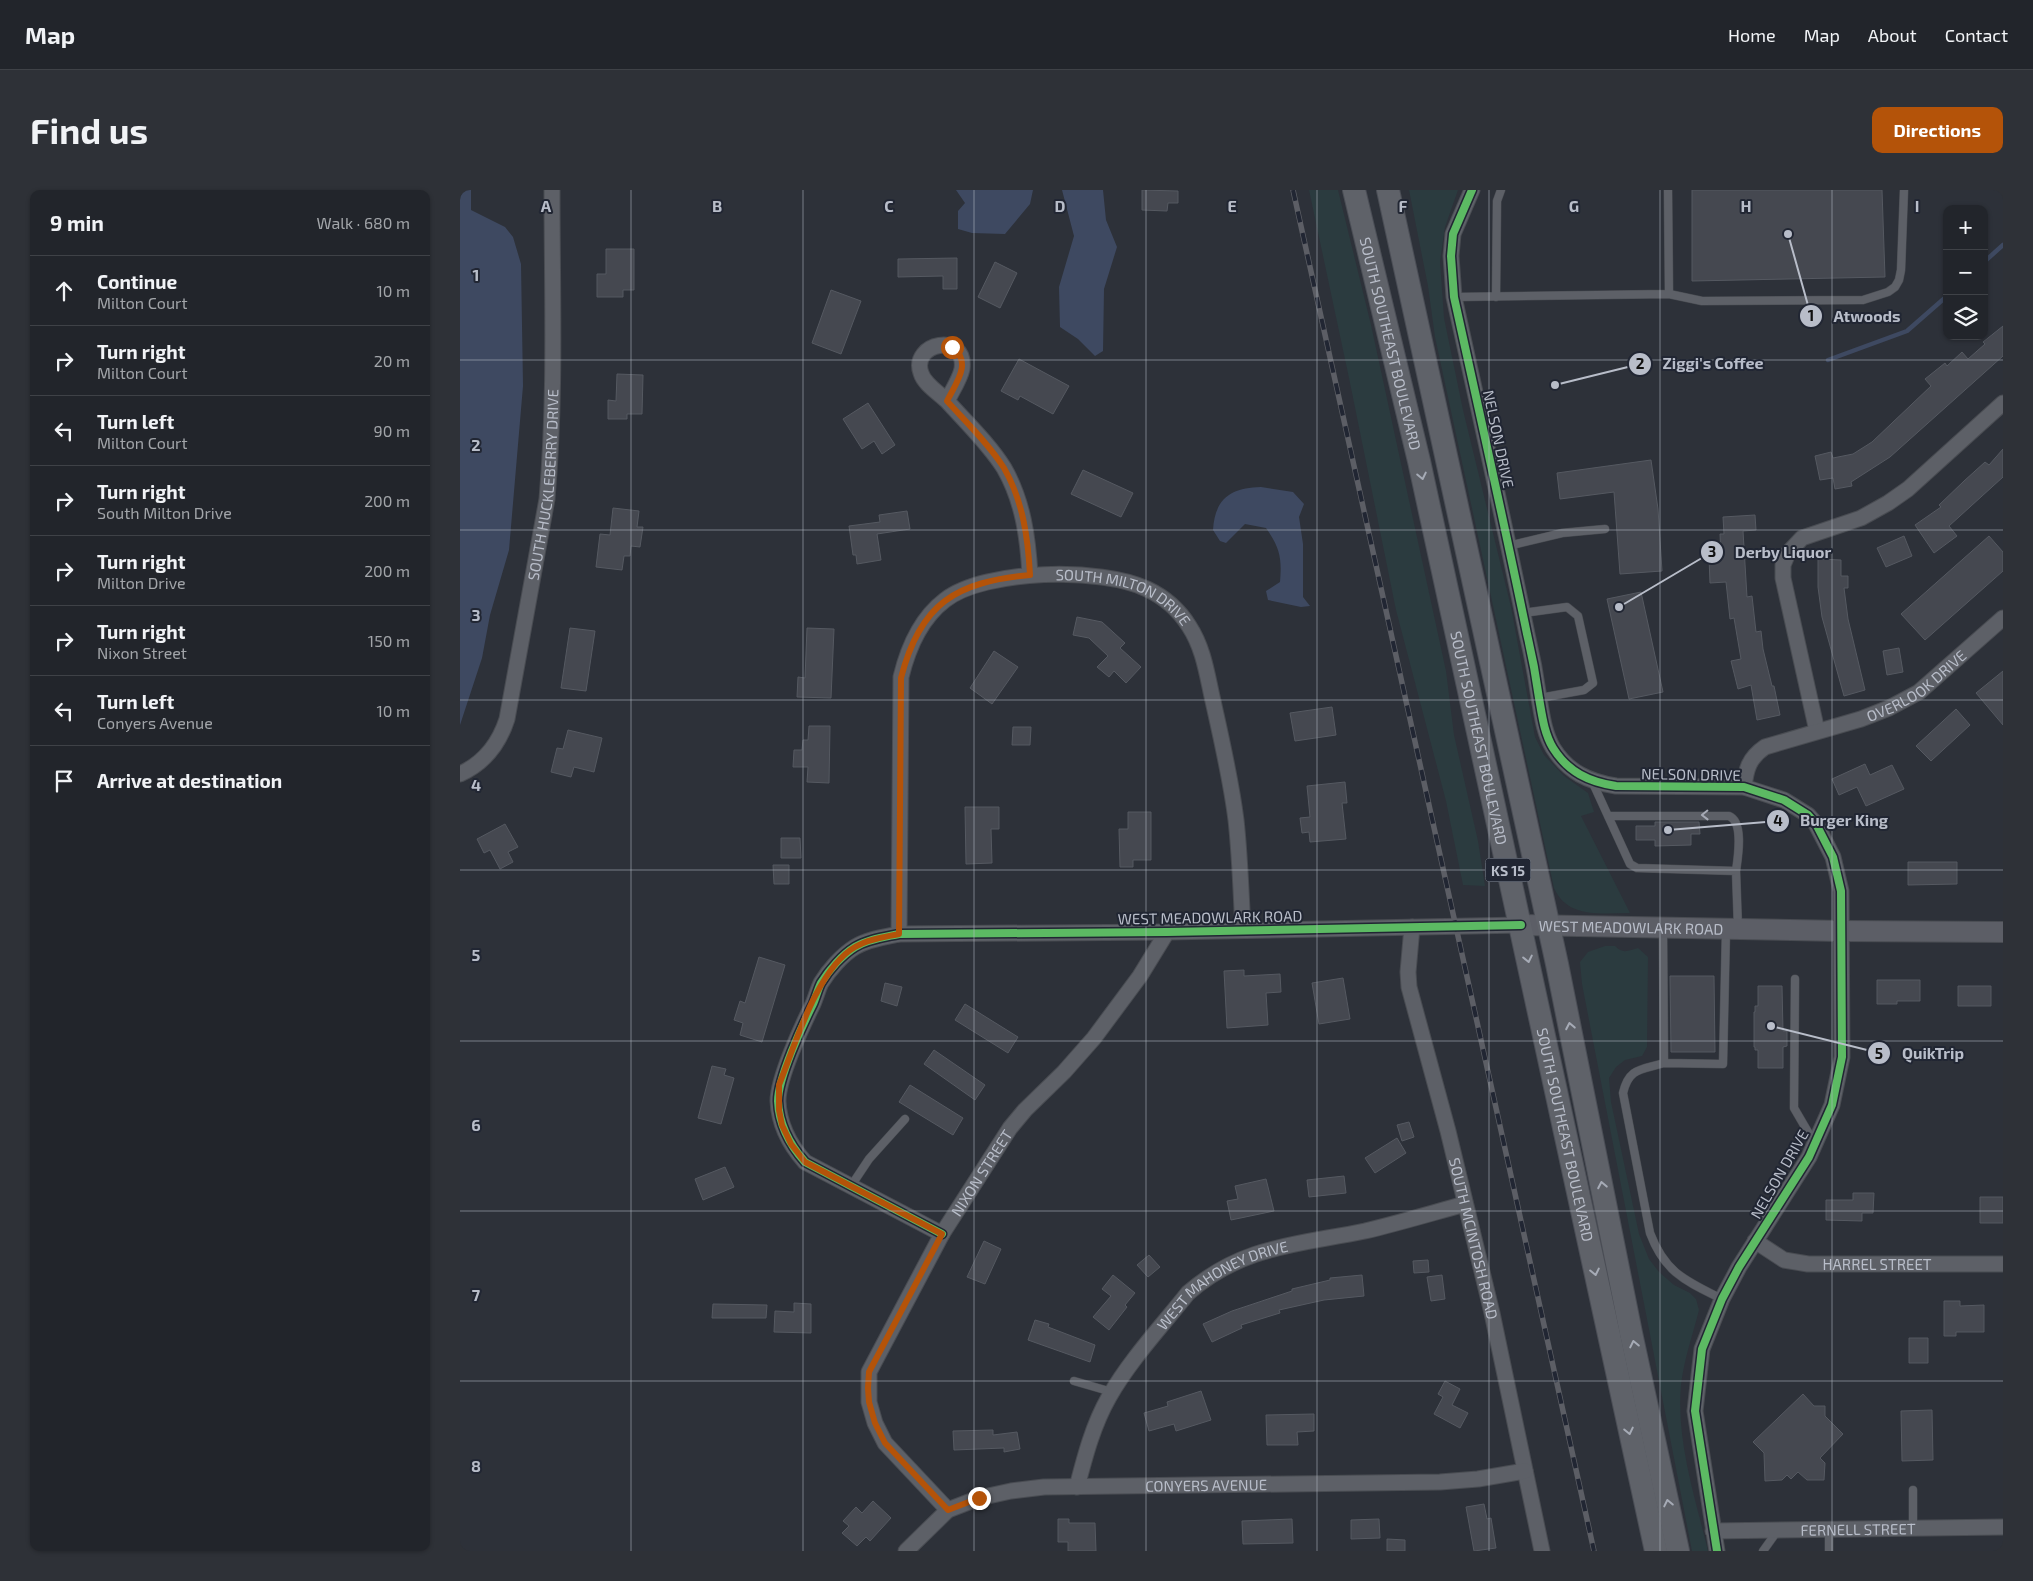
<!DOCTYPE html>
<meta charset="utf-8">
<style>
:root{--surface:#22252b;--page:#2e3137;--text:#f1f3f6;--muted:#a2a5a9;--line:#3f4247;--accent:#b45309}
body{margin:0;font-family:"Exo 2",sans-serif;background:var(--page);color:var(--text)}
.controls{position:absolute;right:15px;top:15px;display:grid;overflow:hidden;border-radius:10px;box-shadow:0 1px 4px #0004}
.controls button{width:45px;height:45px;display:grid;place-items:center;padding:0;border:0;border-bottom:1px solid var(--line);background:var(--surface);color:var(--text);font:25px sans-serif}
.stop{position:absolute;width:15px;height:15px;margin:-11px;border:4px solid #b45309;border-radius:50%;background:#fff}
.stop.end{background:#b45309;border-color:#fff;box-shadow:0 1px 5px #0008}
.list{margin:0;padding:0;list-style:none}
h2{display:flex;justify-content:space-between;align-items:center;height:65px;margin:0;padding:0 20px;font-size:21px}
h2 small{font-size:16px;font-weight:400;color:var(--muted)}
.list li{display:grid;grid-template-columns:32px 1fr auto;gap:15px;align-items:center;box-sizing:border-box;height:70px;padding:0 20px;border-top:1px solid var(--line)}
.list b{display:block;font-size:19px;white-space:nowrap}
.list p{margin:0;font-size:16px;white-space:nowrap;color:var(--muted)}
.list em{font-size:16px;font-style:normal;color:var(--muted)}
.icon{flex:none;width:28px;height:28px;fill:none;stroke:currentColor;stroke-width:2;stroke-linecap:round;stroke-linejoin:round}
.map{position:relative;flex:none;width:1543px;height:1361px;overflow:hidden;border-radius:10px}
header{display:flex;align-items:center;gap:30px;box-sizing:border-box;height:70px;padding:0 25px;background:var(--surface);border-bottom:1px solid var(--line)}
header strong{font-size:24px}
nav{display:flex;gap:28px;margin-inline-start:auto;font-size:18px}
.intro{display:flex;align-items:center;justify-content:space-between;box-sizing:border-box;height:120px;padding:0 30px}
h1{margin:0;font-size:35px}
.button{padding:12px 22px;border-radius:10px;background:var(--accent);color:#fff;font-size:18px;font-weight:700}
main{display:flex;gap:30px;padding:0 30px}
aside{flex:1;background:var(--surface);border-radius:10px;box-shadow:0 1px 4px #0004}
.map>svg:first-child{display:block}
.green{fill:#2b3b3f}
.water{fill:#3e4961}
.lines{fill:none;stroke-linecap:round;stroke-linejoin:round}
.stream{stroke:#3e4961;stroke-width:4.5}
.building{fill:#454850;stroke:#555961}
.lane-casing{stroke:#494c52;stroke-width:9}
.street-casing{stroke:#494c52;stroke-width:17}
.secondary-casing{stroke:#494c52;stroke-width:22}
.primary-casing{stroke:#4b4e56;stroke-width:24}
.lane{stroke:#5d6067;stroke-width:8}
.street{stroke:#5d6067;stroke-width:15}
.secondary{stroke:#5c5e66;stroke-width:20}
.primary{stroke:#5f6269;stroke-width:22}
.rail-casing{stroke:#5c5e65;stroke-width:5.5}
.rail{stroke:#212633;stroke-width:4;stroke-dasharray:11;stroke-linecap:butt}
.cycleway-casing{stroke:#212633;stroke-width:11}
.cycleway{stroke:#5cba63;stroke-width:8}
.oneway{stroke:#a6abb6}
.oneway2{stroke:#a6aab5}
.route{stroke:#b45309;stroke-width:6}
.grid{fill:none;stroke:#b8bdc9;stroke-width:1;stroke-opacity:0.55}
.labels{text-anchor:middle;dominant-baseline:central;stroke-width:4;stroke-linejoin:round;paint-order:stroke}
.shield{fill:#212633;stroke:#8b909c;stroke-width:1}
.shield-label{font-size:14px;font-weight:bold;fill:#b8bdc9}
.street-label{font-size:15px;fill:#b8bdc9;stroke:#212633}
.grid-label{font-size:16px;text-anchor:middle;font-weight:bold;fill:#b8bdc9;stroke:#212633;stroke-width:4;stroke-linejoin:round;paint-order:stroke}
.leader{fill:none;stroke:#b8bdc9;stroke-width:2}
.callout-dot{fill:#b8bdc9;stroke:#212633;stroke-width:2}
.mark-label{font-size:15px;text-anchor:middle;font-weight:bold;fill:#111}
.callout-label{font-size:16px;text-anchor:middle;font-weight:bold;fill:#b8bdc9;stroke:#212633;stroke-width:4;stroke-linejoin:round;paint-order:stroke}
</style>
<header>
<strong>Map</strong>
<nav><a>Home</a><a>Map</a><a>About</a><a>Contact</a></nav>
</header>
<div class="intro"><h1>Find us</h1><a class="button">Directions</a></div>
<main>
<aside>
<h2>9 min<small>Walk · 680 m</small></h2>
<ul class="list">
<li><svg class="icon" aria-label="ahead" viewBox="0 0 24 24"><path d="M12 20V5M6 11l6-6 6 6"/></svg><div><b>Continue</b><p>Milton Court</p></div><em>10 m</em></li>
<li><svg class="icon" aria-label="right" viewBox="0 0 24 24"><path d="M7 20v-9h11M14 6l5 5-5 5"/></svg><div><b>Turn right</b><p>Milton Court</p></div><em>20 m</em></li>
<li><svg class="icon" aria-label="left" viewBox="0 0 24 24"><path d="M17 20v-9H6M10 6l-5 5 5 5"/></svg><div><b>Turn left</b><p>Milton Court</p></div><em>90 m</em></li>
<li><svg class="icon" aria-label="right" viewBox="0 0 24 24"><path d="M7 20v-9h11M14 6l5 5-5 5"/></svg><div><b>Turn right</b><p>South Milton Drive</p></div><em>200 m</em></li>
<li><svg class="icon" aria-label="right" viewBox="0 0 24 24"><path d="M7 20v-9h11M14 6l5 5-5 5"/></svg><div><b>Turn right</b><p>Milton Drive</p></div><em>200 m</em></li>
<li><svg class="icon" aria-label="right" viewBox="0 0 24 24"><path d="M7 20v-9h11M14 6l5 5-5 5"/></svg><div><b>Turn right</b><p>Nixon Street</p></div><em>150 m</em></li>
<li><svg class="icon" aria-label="left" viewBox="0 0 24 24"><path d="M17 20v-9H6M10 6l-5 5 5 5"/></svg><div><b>Turn left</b><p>Conyers Avenue</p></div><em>10 m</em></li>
<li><svg class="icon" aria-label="arrive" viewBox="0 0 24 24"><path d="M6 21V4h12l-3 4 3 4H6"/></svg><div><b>Arrive at destination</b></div></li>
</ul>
</aside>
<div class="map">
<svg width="1543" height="1361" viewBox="0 0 1543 1361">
<rect width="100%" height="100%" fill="#2d3139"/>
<path class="green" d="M849 0H878L911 135 986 481 994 545 1018 651 1025 696 1003 695 986 611 936 420 889 188Z
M949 0H998L985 37 980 71 984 128 1003 220 1051 417 1075 547 1084 565 1104 586 1128 603 1134 622 1121 626 1170 723C1141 723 1108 729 1094 698L975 147 968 96Z
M1145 756H1155C1163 764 1167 761 1178 758L1188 767 1187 857 1182 866 1165 870 1156 877 1149 888 1151 912 1179 1044 1189 1069 1199 1082 1214 1095 1230 1103 1236 1109 1239 1120C1233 1144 1224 1169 1221 1195 1216 1250 1235 1307 1248 1361H1232L1122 794 1120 772 1128 762Z"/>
<path class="water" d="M0 0H11V20L45 37 53 47 61 74 63 196 49 360 30 425 22 468 0 535Z
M496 0H573L570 14 545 44 512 43 498 39V21L505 13Z
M602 0H643L646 30 657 57 644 99 643 161 635 166 618 149 600 137 599 97 614 46Z
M801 297 833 302 844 314 839 327 843 354V407L850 416 841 417 808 410 806 401 820 392C822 368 820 358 806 338L785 334 766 353 760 351 753 340C755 308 771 298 801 297Z"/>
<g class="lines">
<path class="stream" d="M1524 72 1543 55
M1368 170 1447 141 1487 106"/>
</g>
<path class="building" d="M682 0 718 1V13H708L707 21 682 20Z
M1232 0H1422L1425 87 1232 91Z
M146 59H174V100H163V107H137V84H146Z
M497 68V99H483V86L438 87V69Z
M535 72 557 83 540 118 518 107Z
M371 100 401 111 381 164 352 153Z
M1543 136V166L1430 267 1391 292 1392 296 1375 299 1373 288 1360 290 1355 266 1371 262 1373 268 1393 264 1412 252 1471 196 1465 189 1485 173 1487 176 1502 162 1508 169 1525 154 1523 152Z
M559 169 609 196 593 224 560 206 558 210 541 201Z
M157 184 183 185 182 224H167V229H148V210L156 211Z
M408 213 435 255 422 264 414 251 402 259 383 229Z
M1543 259V287L1489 336 1497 346 1474 363 1455 335 1481 317 1479 315 1504 291 1525 272 1529 275Z
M1191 270 1198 319 1202 381 1160 384 1154 302 1100 309 1097 283Z
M623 280 673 303 661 327 611 304Z
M153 318 179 321 177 337H183L180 357 171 356 170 366H164L162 380 136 377 140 344 150 345Z
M447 321 450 339 417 344 421 370 397 374 396 365H393L389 336 420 332 419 325Z
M1295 325 1296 340 1283 341 1287 407 1292 406 1296 442 1301 441 1303 459 1312 496H1314L1320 525 1297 530 1291 495 1278 499 1271 471 1281 469 1274 428 1270 429 1266 392 1250 393 1249 367H1261L1260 344H1264L1263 327Z
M1444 346 1452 366 1426 377 1417 358Z
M1529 346 1543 362V381L1465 450 1441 424Z
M1358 369 1381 370V386H1388V398H1384L1388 429 1405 500 1384 506 1362 427 1358 397Z
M1181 402 1203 502 1169 509 1147 409Z
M617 427 642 432 665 453 660 458 681 477 666 493 654 481 649 487 637 477 648 466 629 448 613 445Z
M110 438 135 441 126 501 101 498Z
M347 438 374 439 371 508 337 507 338 487 345 488Z
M1439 458 1443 482 1427 485 1423 461Z
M534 461 558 477 532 514 510 498Z
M1543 481V535L1516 503Z
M872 517 876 545 835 551 830 523Z
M1496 519 1510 535 1471 571 1456 556Z
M349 536H370L369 593 347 592 348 577H333L334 560H342L343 550H348Z
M553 537H571L570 555H552Z
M108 540 142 548 134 582 114 577 111 587 91 582 97 558 103 559Z
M1405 574 1410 585 1432 575 1444 599 1406 616 1397 597 1379 605 1372 589Z
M885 592 887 613H882L886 649 850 652 849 642 842 643 840 628 850 627 847 596Z
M505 617H539V639H531L532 673 506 674Z
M668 622H691V670H673V677H660L659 639H668Z
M1195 632H1239L1240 644H1231V655L1195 656V650H1176V636H1195Z
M45 634 58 657 48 662 53 672 40 679 30 660 24 663 17 649Z
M321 648H340L341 668H321Z
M1448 672H1497V694L1448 695Z
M313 675H329V694H314Z
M299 767 325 775 302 852 280 845 283 833 274 830 280 811 285 813Z
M784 780V786L820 784 821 802 806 803 808 835 767 838 764 781Z
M1210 786H1254L1255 862H1211Z
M883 788 890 829 859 834 852 793Z
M1417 790H1460V811H1437V814H1417Z
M425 793 442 797 437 816 421 811Z
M1298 796H1322L1323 841H1327V856L1323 857V878H1298V860H1295V857H1294V822H1295V816H1298Z
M1498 796H1531V816H1498Z
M505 814 558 847 548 863 495 830Z
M474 860 525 895 515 910 464 874Z
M252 876 266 879 264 885 274 888 261 934 238 928Z
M450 895 503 928 493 945 439 912Z
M949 932 954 947 942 951 937 935Z
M937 948 946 963 915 983 905 968Z
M265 977 274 997 243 1010 235 989Z
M884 986 886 1003 849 1007 847 990Z
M806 989 814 1021 771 1030 767 1011 778 1009 775 996Z
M1393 1003H1414L1413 1023H1402V1031L1366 1030V1010H1393Z
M1520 1007H1543V1033H1520Z
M524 1051 541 1059 525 1094 507 1087Z
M689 1065 700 1077 688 1087 677 1075Z
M968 1070 969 1082 954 1083 953 1071Z
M653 1085 675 1103 665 1115 667 1117 649 1140 633 1127 651 1106 642 1099Z
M902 1085 904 1106 864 1110 819 1120 820 1123 781 1135 782 1138 752 1152 743 1134 772 1121 832 1101V1099L870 1090V1088Z
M982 1085 985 1109 971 1111 967 1087Z
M1484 1111H1500V1116L1524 1115V1142H1496V1146H1484Z
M334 1113 351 1114V1143L314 1142 315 1121 334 1122Z
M253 1114 307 1115 306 1128H252Z
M575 1130 589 1134 588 1137 635 1155 630 1172 568 1150Z
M1449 1148H1468V1173H1449Z
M985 1191 1000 1199 992 1215 1008 1223 1000 1238 974 1224 983 1207 978 1204Z
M741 1201 751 1230 716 1241 714 1234 689 1241 684 1223 708 1216 707 1212Z
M1343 1204 1354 1216H1365V1226L1383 1244 1360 1268 1365 1273 1364 1290H1347L1338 1282 1331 1289 1327 1285 1322 1290 1305 1291 1304 1263 1293 1252Z
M1472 1220 1473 1270 1442 1271 1441 1221Z
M854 1224V1241L837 1242 838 1255H807L806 1225Z
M533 1240V1245L557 1242 560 1259 544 1262V1258L494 1260 493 1241Z
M413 1311 431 1328 410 1351 406 1347 397 1356 382 1343 389 1336 383 1331 396 1317 402 1323Z
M1024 1314 1027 1329 1031 1328 1036 1358 1014 1361 1006 1317Z
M598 1329H609V1333H635L636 1361H608V1352H598Z
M832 1329 833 1353 783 1354 782 1331Z
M919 1329 920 1348 891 1349V1330Z
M927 1349 945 1350V1361H927Z"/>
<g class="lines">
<defs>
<path id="lane" d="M1209 104 1242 111 1403 110 1428 102 1435 97 1439 90 1441 80 1444 0
M994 107 1209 104 1208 0
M1036 107 1037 11 1041 0
M1048 356 1102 343 1145 339
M1063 423 1107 417 1118 426 1133 493 1124 500 1080 508
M1132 591 1170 674 1177 678 1276 681 1278 738
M1148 626H1269C1284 632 1278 667 1276 681
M1203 738 1204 873 1263 874 1266 740
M1335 789 1334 918 1355 954
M1204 873C1182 880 1169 877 1163 903L1190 1043C1205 1083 1226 1091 1262 1109
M391 996 409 969 445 929
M614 1191 652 1202
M1453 1300V1338
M1303 1361 1318 1340
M1369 1361V1339"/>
<g id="street">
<path d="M1012 0 993 44 991 66 994 107C1019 220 1044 332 1067 444 1072 465 1076 486 1079 508 1082 525 1084 543 1093 558 1108 582 1129 592 1156 596L1284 597 1324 610 1348 625 1356 634 1373 667 1381 701 1382 867 1372 915 1349 967 1279 1077 1262 1109 1242 1159 1235 1221 1257 1361"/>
<path d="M487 211C479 203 464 194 461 183 450 153 507 141 502 179 500 189 492 201 487 211 506 232 529 254 544 278 563 311 568 348 570 385"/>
<path d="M1357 541 1323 388V375L1328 363 1342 348 1401 328 1428 313 1448 299 1543 213"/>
<path id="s1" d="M0 584C24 573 39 554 47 529L87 309C96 206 92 102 92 0"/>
<path id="s2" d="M1284 597C1286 579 1289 568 1305 557L1401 529 1429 518 1459 502 1543 428"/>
<path id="s3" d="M952 737 948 782 949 797 988 941 1032 1123 1082 1361"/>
<path id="s4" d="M439 744 441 487C448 458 460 429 485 410 525 379 642 377 687 399 704 407 719 420 729 436 744 459 747 485 753 511 762 551 771 590 776 630 780 666 781 703 783 740"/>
<path d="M482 1044 345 972C329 954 319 935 318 911 318 888 342 836 353 814 356 807 358 799 361 793 369 780 382 765 395 757 408 749 425 747 439 744L707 742 1061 735"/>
<path id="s5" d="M1295 1051 1324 1070 1348 1074H1543"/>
<path id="s6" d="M617 1297C625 1266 633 1235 649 1207 670 1170 701 1137 728 1103 783 1055 838 1055 905 1041 939 1033 972 1023 1005 1014"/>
<path id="s7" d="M488 1320 425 1253 415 1233 409 1212V1182L482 1044 550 938 565 920 604 882 634 848 680 786 707 742"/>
<path id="s8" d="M1253 1341 1543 1337"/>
<path id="s9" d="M446 1361 488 1320 519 1308 551 1301 584 1297 980 1292 1018 1289 1065 1281"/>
</g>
<g id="secondary">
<path id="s10" d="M1061 735 1381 741 1543 742"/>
</g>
<g id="primary">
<path id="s11" d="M894 0 959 271 1196 1361"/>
<path d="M928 0 1097 774 1171 1143 1218 1361"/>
</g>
</defs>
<use href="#lane" class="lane-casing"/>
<use href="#street" class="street-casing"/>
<use href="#secondary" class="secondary-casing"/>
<use href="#primary" class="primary-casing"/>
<use href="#lane" class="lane"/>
<use href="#street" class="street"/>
<use href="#secondary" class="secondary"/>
<use href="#primary" class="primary"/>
<defs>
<path id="rail" d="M833 0 1134 1361"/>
</defs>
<use href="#rail" class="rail-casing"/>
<use href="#rail" class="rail"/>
<defs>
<path id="cycleway" d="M1012 0 993 44 991 66 994 107C1019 220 1044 332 1067 444 1072 465 1076 486 1079 508 1082 525 1084 543 1093 558 1108 582 1129 592 1156 596L1284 597 1324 610 1348 625 1356 634 1373 667 1381 701 1382 867 1372 915 1349 967 1279 1077 1262 1109 1242 1159 1235 1221 1257 1361
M482 1044 345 972C329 954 319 935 318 911 318 888 342 836 353 814 356 807 358 799 361 793 369 780 382 765 395 757 408 749 425 747 439 744L707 742 1061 735"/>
</defs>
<use href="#cycleway" class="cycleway-casing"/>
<use href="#cycleway" class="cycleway"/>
</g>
<defs><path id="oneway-chevron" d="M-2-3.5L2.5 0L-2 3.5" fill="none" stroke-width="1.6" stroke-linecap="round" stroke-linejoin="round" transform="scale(1.25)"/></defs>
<g class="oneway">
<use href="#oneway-chevron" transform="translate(962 286) rotate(78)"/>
<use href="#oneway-chevron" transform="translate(1068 769) rotate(78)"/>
<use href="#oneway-chevron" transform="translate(1110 836) rotate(-101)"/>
<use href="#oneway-chevron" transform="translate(1142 995) rotate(-101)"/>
<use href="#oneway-chevron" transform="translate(1135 1082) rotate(78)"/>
<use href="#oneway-chevron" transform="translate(1174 1154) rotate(-102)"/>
<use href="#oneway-chevron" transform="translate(1169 1241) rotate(78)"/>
<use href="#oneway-chevron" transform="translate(1208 1313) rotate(-102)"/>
</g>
<use class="oneway2" href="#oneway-chevron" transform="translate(1245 625) rotate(179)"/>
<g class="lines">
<path class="route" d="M492 157C513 172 496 193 487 211 506 232 529 254 544 278 563 311 568 348 570 385 496 392 460 413 441 488L439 744C425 747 408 749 395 757 357 779 335 855 319 895V920L322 935 331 954 345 972 482 1044 409 1182 408 1198 409 1212 415 1233 425 1253 488 1320 519 1308"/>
</g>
<path class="grid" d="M171 0V1361M343 0V1361M514 0V1361M686 0V1361M857 0V1361M1029 0V1361M1200 0V1361M1372 0V1361M0 170H1543M0 340H1543M0 510H1543M0 680H1543M0 851H1543M0 1021H1543M0 1191H1543"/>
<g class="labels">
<rect class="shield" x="1025.5" y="668.5" width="45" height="23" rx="4"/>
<g class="shield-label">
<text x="1048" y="680">KS 15</text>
</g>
<g class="street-label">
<text stroke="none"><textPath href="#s11" startOffset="158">SOUTH SOUTHEAST BOULEVARD</textPath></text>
<text transform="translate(1039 249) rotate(78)">NELSON DRIVE</text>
<text stroke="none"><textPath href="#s1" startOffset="312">SOUTH HUCKLEBERRY DRIVE</textPath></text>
<text stroke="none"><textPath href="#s4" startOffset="536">SOUTH MILTON DRIVE</textPath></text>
<text stroke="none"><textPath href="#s2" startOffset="212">OVERLOOK DRIVE</textPath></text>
<text stroke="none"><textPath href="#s11" startOffset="562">SOUTH SOUTHEAST BOULEVARD</textPath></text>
<text transform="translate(1231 584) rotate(1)">NELSON DRIVE</text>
<text transform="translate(750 727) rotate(-1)">WEST MEADOWLARK ROAD</text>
<text stroke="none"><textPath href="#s10" startOffset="110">WEST MEADOWLARK ROAD</textPath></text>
<text stroke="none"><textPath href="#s11" startOffset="968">SOUTH SOUTHEAST BOULEVARD</textPath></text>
<text stroke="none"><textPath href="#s7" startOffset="395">NIXON STREET</textPath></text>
<text transform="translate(1319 984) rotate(-60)">NELSON DRIVE</text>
<text stroke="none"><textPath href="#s3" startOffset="320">SOUTH MCINTOSH ROAD</textPath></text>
<text stroke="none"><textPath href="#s5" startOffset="128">HARREL STREET</textPath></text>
<text stroke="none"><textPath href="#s6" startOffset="260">WEST MAHONEY DRIVE</textPath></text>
<text stroke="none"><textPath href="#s9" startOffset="320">CONYERS AVENUE</textPath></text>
<text stroke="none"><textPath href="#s8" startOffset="145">FERNELL STREET</textPath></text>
</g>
</g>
<g class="grid-label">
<text x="86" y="22">A</text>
<text x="257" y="22">B</text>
<text x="429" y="22">C</text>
<text x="600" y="22">D</text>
<text x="772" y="22">E</text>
<text x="943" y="22">F</text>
<text x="1114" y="22">G</text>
<text x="1286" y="22">H</text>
<text x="1457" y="22">I</text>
<text x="16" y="91">1</text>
<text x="16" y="261">2</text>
<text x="16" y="431">3</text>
<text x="16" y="601">4</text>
<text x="16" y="771">5</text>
<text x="16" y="941">6</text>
<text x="16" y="1111">7</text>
<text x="16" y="1282">8</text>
</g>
<path class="leader" d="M1328 44L1351 126M1095 195L1180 174M1159 417L1252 362M1208 640L1318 631M1311 836L1419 863"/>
<g class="callout-dot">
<circle cx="1328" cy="44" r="5"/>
<circle cx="1095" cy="195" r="5"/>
<circle cx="1159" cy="417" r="5"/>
<circle cx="1208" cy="640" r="5"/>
<circle cx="1311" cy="836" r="5"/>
<circle cx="1351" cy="126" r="12"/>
<circle cx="1180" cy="174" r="12"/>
<circle cx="1252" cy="362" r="12"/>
<circle cx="1318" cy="631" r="12"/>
<circle cx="1419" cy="863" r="12"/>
</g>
<g class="mark-label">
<text x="1351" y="131">1</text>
<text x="1180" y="179">2</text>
<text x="1252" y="367">3</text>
<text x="1318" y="636">4</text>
<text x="1419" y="869">5</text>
</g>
<g class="callout-label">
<text x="1407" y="132">Atwoods</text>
<text x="1253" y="179">Ziggi's Coffee</text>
<text x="1323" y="368">Derby Liquor</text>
<text x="1384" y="636">Burger King</text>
<text x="1473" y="869">QuikTrip</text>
</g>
</svg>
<div class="controls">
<button>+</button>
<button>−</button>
<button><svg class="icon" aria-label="layers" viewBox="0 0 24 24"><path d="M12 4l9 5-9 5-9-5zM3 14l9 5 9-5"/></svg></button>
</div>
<div class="stop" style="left:492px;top:157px"></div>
<div class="stop end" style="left:519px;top:1308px"></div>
</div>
</main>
